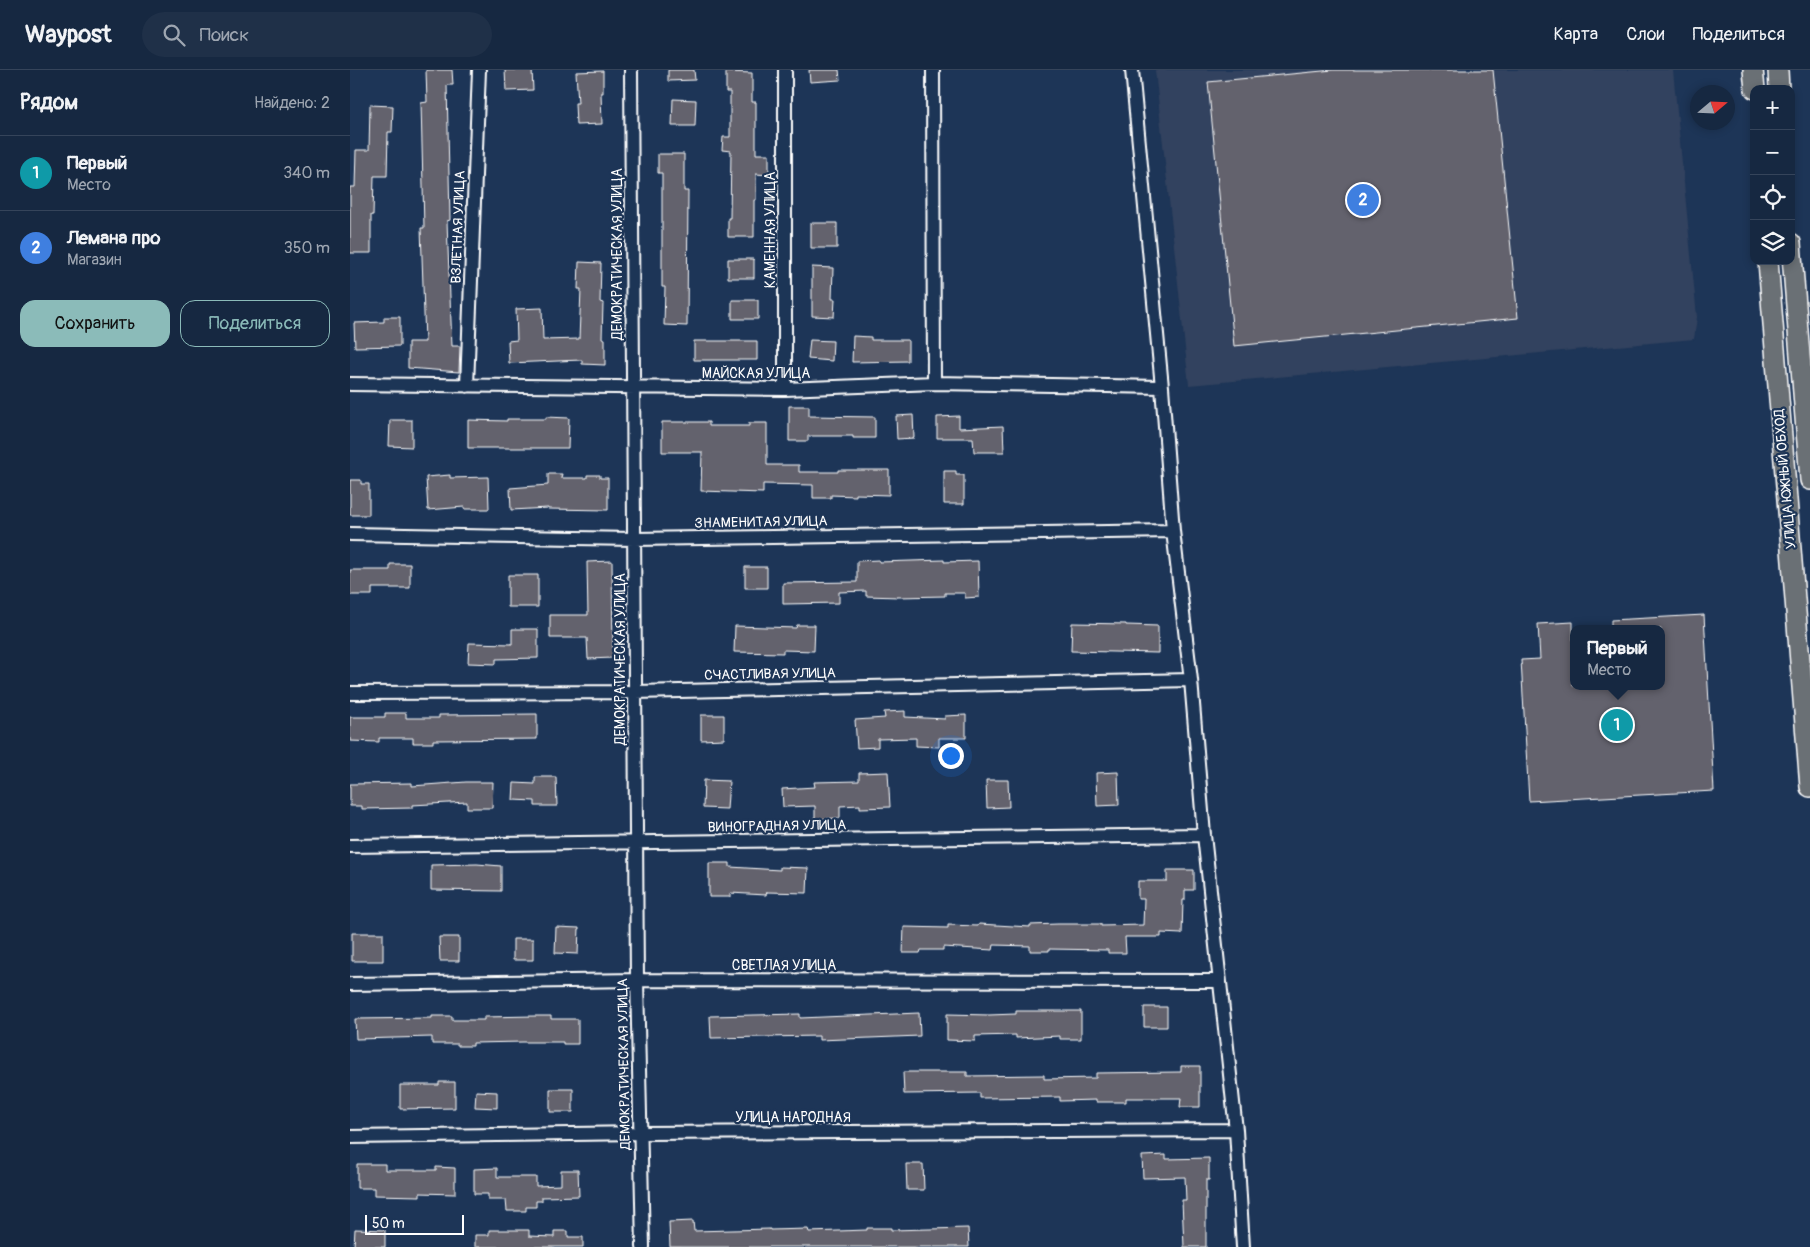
<!DOCTYPE html>
<html lang="ru">
<meta charset="utf-8">
<style>
:root{--surface:#162841;--page:#1f3048;--text:#f1f3f6;--muted:#9ea6b1;--line:#35445a;--accent:#8bbbb9}
body{margin:0;font-family:Pangolin,sans-serif;background:var(--page);color:var(--text)}
.controls{position:absolute;right:15px;top:15px;display:grid;overflow:hidden;border-radius:10px;box-shadow:0 2px 8px #0003}
.controls button{width:45px;height:45px;display:grid;place-items:center;padding:0;border:0;border-bottom:1px solid var(--line);background:var(--surface);color:var(--text);font:25px sans-serif}
.compass{position:absolute;left:1340px;top:15px;width:45px;height:45px;border-radius:50%;background:var(--surface);box-shadow:0 2px 8px #0003;rotate:71deg}
.scale{position:absolute;left:15px;bottom:12px;width:99px;box-sizing:border-box;padding-left:5px;border:2px solid #fff;border-top:0;font-size:14px;line-height:18px;white-space:nowrap;color:#fff;-webkit-text-stroke:4px #1d3557;paint-order:stroke}
.you{position:absolute;left:600px;top:685px;width:18px;height:18px;margin:-12px;border:4px solid #fff;border-radius:50%;background:#1a73e8;box-shadow:0 0 0 8px #1a73e833}
.badge{display:grid;place-items:center;width:32px;height:32px;border-radius:50%;background:var(--accent);color:#fff;font-size:16px;font-weight:700}
.pin{position:absolute;translate:-50% -50%;border:2px solid #fff;box-shadow:0 1px 5px #0006}
.popup{position:absolute;left:1220px;top:555px;width:95px;height:65px;box-sizing:border-box;display:grid;place-content:center;border-radius:10px;background:var(--surface);filter:drop-shadow(0 1px 4px #0005);font-size:16px;white-space:nowrap;color:var(--muted)}
.popup b{font-size:19px;color:var(--text)}
.popup::after{content:'';position:absolute;left:50%;top:100%;margin-left:-10px;border:10px solid transparent;border-top-color:var(--surface)}
.list{margin:0;padding:0;list-style:none}
h2{display:flex;justify-content:space-between;align-items:center;height:65px;margin:0;padding:0 20px;font-size:21px}
h2 small{font-size:16px;font-weight:400;color:var(--muted)}
.list li{display:grid;grid-template-columns:32px 1fr auto;gap:15px;align-items:center;box-sizing:border-box;height:75px;padding:0 20px;border-top:1px solid var(--line)}
.list b{display:block;font-size:19px;white-space:nowrap}
.list p{margin:0;font-size:16px;white-space:nowrap;color:var(--muted)}
.list em{font-size:16px;font-style:normal;color:var(--muted)}
.actions{display:flex;gap:10px;padding:15px 20px}
.actions a{flex:1;padding:11px 0;border:1px solid var(--accent);border-radius:15px;text-align:center;font-size:18px;color:var(--accent)}
.actions .main{background:var(--accent);color:#111}
.icon{flex:none;width:28px;height:28px;fill:none;stroke:currentColor;stroke-width:2;stroke-linecap:round;stroke-linejoin:round}
.map{position:relative;flex:none;width:1460px;height:1177px;overflow:hidden}
header{display:flex;align-items:center;gap:30px;box-sizing:border-box;height:70px;padding:0 25px;background:var(--surface);border-bottom:1px solid var(--line)}
header strong{font-size:24px}
nav{display:flex;gap:28px;margin-inline-start:auto;font-size:18px}
.search{width:350px;height:45px;background:var(--page);display:flex;align-items:center;gap:12px;box-sizing:border-box;padding:0 18px;border-radius:28px;color:var(--muted);font-size:19px}
main{display:flex}
aside{flex:1;background:var(--surface)}
.map>svg:first-child{display:block}
.built{fill:#32425e}
.building{fill:#63626d;stroke:#fff}
.lines{fill:none;stroke-linecap:round;stroke-linejoin:round}
.street-casing{stroke:#fff;stroke-width:16}
.primary-casing{stroke:#fff;stroke-width:22}
.street{stroke:#1d3557;stroke-width:12}
.primary{stroke:#6b6f75;stroke-width:19}
.labels{text-anchor:middle;dominant-baseline:central;stroke-width:4.5;stroke-linejoin:round;paint-order:stroke}
.street-label{font-size:14px;fill:#fff;stroke:#1d3557}
</style>
<header>
<strong>Waypost</strong>
<div class="search"><svg class="icon" aria-label="search" viewBox="0 0 24 24"><circle cx="10" cy="10" r="6"/><path d="M15 15l6 6"/></svg>Поиск</div>
<nav><a>Карта</a><a>Слои</a><a>Поделиться</a></nav>
</header>
<main>
<aside>
<h2>Рядом<small>Найдено: 2</small></h2>
<ul class="list">
<li><span class="badge" style="background:#0f9aa8">1</span><div><b>Первый</b><p>Место</p></div><em>340 m</em></li>
<li><span class="badge" style="background:#3f7fe0">2</span><div><b>Лемана про</b><p>Магазин</p></div><em>350 m</em></li>
</ul>
<div class="actions"><a class="main">Сохранить</a><a>Поделиться</a></div>
</aside>
<div class="map">
<svg width="1460" height="1177" viewBox="0 0 1460 1177">
<rect width="100%" height="100%" fill="#1d3557"/>
<filter id="ink" filterUnits="userSpaceOnUse"><feTurbulence type="fractalNoise" baseFrequency=".02" numOctaves="2"/><feDisplacementMap in="SourceGraphic" scale="10" xChannelSelector="R" yChannelSelector="G"/><feConvolveMatrix kernelMatrix="1 2 1 2 8 2 1 2 1" color-interpolation-filters="sRGB"/></filter>
<g filter="url(#ink)">
<path class="built" d="M805 0H1323L1347 247 1344 269 839 315Z"/>
<path class="building" d="M76 0H102L103 15H97L100 150 97 151 98 179 102 276H110L109 302 58 298V272H75L71 158H74L71 33 77 32Z
M155 0H182L183 20 156 21Z
M318 0H344L345 10 318 11Z
M459 0H489L490 10 460 12Z
M983 0H1143L1168 248 884 276 858 12Z
M253 1V23H251L252 54 226 55 225 33H228L226 2Z
M376 2 402 3V32H406V84H419V105L406 104V130H404V167H378V148H380L381 81 372 80 373 67H380V22H376Z
M323 29 346 30 345 56H322Z
M20 35 43 36 42 62H38L37 106H24L23 145H21V183H0V117H5L6 80H19Z
M308 84H334V121H338L337 256 314 255 315 217H312V103H308Z
M461 153H487V178H461Z
M378 189H404V208H378Z
M229 192 251 193 250 232 253 233 252 268 255 269V295L232 294V290L159 293 158 271 167 270 166 239 192 238 193 270 229 269 231 219H228Z
M462 197 483 198 482 229H485L484 247 462 246Z
M382 230H408V249H382Z
M34 247H50V276L5 277 4 253 34 252Z
M503 266 521 267V270H558V291L502 292Z
M460 270 483 271 482 291 458 289Z
M344 271H407V290H344Z
M439 336H459V346L525 347V368H503V366H458V371H439Z
M563 345 564 368 547 369 546 346Z
M609 346V358L653 356 654 382H624L623 368H587V347Z
M196 347 219 348 218 378H118V350L157 351V349H196Z
M40 350H62V377L39 376Z
M312 352H359V356H399V353H417V395H449V402H488V400H539V425L506 424V426L481 425V428H463V415L413 414V423L351 421 352 382H312Z
M594 401H606V405H614V434H594Z
M198 404H212L211 408H237V405H250V408H258V440L198 439V438L161 440 160 418 198 415Z
M100 405V408L138 407 139 439H114V437L78 440 76 407Z
M0 410H11V414H19V445H0Z
M529 490V492L594 490V492L628 491 629 527 615 528V523H595V526L549 527 516 526V521L489 522V533L433 534V513L507 512V491Z
M262 491 263 588 238 589 237 568H200V545H238L237 492Z
M40 494H60V518H22V525H0V500H40Z
M395 497H417V518H395Z
M158 505H188V537H158Z
M1354 545 1364 721 1179 731 1171 590 1190 589 1188 554 1223 552V616H1311V559H1261V550Z
M722 553 776 554V555L808 556V583L721 581Z
M447 555H465L464 581 433 580V583L384 582 385 556 446 558Z
M162 559H188V588L146 589V594L118 593 119 573 162 574Z
M555 641V647L595 649V646L616 645V668H589V677L566 676V668L528 669V677L507 678 505 650 535 648 534 642Z
M35 643H56V648H89V645L187 644V669L83 670V673H63V668H29V672L0 671V647H35Z
M351 645H374V669L351 670Z
M538 702 540 737 510 738V735L490 736V748L465 749V736L433 737 432 719 465 717 464 712 509 711V703Z
M768 702 769 735 747 736 746 703Z
M185 707H206L207 736H185V731L163 730 164 713 185 714Z
M354 710 379 711 377 739 353 738Z
M636 710H658L659 737 637 738Z
M116 712H143L142 738H117V732L62 735V738L12 739V736H0V714L62 713V716Z
M359 793H380V797L430 800V797L458 798 457 823 417 822 416 825 380 823V827H359Z
M127 794 151 796V821L81 820V795Z
M817 800H844V820H835V830H833L832 864 811 863V867H775L776 883H758V880L699 879V881H680V876L644 875 643 880 593 877V880H571L570 883H553L554 857 598 858V855L628 856 629 854 680 857V855L708 854H751V856L793 855 794 829H788V811H817Z
M206 857 229 858 228 884 205 883Z
M2 863H33V891H2Z
M89 867H109V891H90Z
M163 869H183V890H163Z
M794 937H817V957H794Z
M666 941H731V969H710V966L666 968V965L625 966V971L597 970V944L639 945 666 944Z
M569 943 570 966 469 970V966L361 968 360 946 450 944V948Z
M82 946H102V950H134V947L185 946H201V949H228V974H213V972H173L123 973V976H108V974H82V967L6 969 5 949 82 948Z
M831 996H850V1037H830L831 1028H776V1032H746V1030L710 1031V1027L630 1028V1023L554 1024 553 1002H617V1006L694 1005V1009L746 1008V1003L831 1002Z
M89 1012H105V1038L50 1039V1015H89Z
M200 1019H223V1042H200Z
M126 1021 147 1022V1038L125 1037Z
M816 1085V1089L859 1088V1110H856V1177H834L832 1130H836L835 1107 793 1108 792 1086Z
M7 1094H35V1100H86V1097L105 1098V1124L70 1123V1126L24 1125V1118H7Z
M556 1094H573L574 1120H557Z
M147 1098V1107H186V1116L211 1115V1100H228L229 1126 192 1127V1131H186V1137H176V1141H157L156 1130H138V1124H124V1099Z
M343 1151 344 1161 420 1159V1160L458 1159 459 1162 517 1160V1158H541V1160L618 1158 619 1177H320L319 1152Z
M5 1159 35 1160V1177H4Z
M139 1160H179V1166L204 1167V1161H218V1167H233V1177H125V1165H139Z"/>
<g class="lines">
<defs>
<path id="street" d="M281 0 287 910 293 1177
M583 0 584 313
M782 0 812 317 823 461 841 610 854 765 886 1060 893 1177
M0 314 435 319 584 313 812 317
M117 316 129 0
M435 319V0
M0 464 284 469 823 461
M0 623 285 622 841 610
M0 776 854 765
M0 914 287 910 869 911
M0 1067 291 1063 886 1060"/>
<path id="primary" d="M1403 0 1405 19
M1428 0 1429 19
M1441 173 1460 410
M1418 191 1460 717"/>
</defs>
<use href="#street" class="street-casing"/>
<use href="#primary" class="primary-casing"/>
<use href="#street" class="street"/>
<use href="#primary" class="primary"/>
</g>
</g>
<g class="labels">
<g class="street-label">
<text transform="translate(108 157) rotate(-88)">ВЗЛЕТНАЯ УЛИЦА</text>
<text transform="translate(420 160) rotate(-90)">КАМЕННАЯ УЛИЦА</text>
<text transform="translate(267 184) rotate(-90)">ДЕМОКРАТИЧЕСКАЯ УЛИЦА</text>
<text x="406" y="303">МАЙСКАЯ УЛИЦА</text>
<text transform="translate(1435 409) rotate(-95)">УЛИЦА ЮЖНЫЙ ОБХОД</text>
<text transform="translate(411 452) rotate(-1)">ЗНАМЕНИТАЯ УЛИЦА</text>
<text transform="translate(270 589) rotate(-90)">ДЕМОКРАТИЧЕСКАЯ УЛИЦА</text>
<text transform="translate(420 604) rotate(-1)">СЧАСТЛИВАЯ УЛИЦА</text>
<text transform="translate(427 756) rotate(-1)">ВИНОГРАДНАЯ УЛИЦА</text>
<text x="434" y="895">СВЕТЛАЯ УЛИЦА</text>
<text transform="translate(274 994) rotate(-91)">ДЕМОКРАТИЧЕСКАЯ УЛИЦА</text>
<text x="443" y="1047">УЛИЦА НАРОДНАЯ</text>
</g>
</g>
</svg>
<div class="controls">
<button>+</button>
<button>−</button>
<button><svg class="icon" aria-label="locate" viewBox="0 0 24 24"><circle cx="12" cy="12" r="6"/><path d="M12 2v4M12 18v4M2 12h4M18 12h4"/></svg></button>
<button><svg class="icon" aria-label="layers" viewBox="0 0 24 24"><path d="M12 4l9 5-9 5-9-5zM3 14l9 5 9-5"/></svg></button>
</div>
<svg class="compass" viewBox="-18 -18 36 36"><path d="M0-13l5 13h-10z" fill="#e53935"/><path d="M0 13l5-13h-10z" fill="#9ea6b1"/></svg>
<div class="scale">50 m</div>
<div class="you"></div>
<div class="pin badge" style="left:1267px;top:655px;background:#0f9aa8">1</div>
<div class="popup"><b>Первый</b>Место</div>
<div class="pin badge" style="left:1013px;top:130px;background:#3f7fe0">2</div>
</div>
</main>
